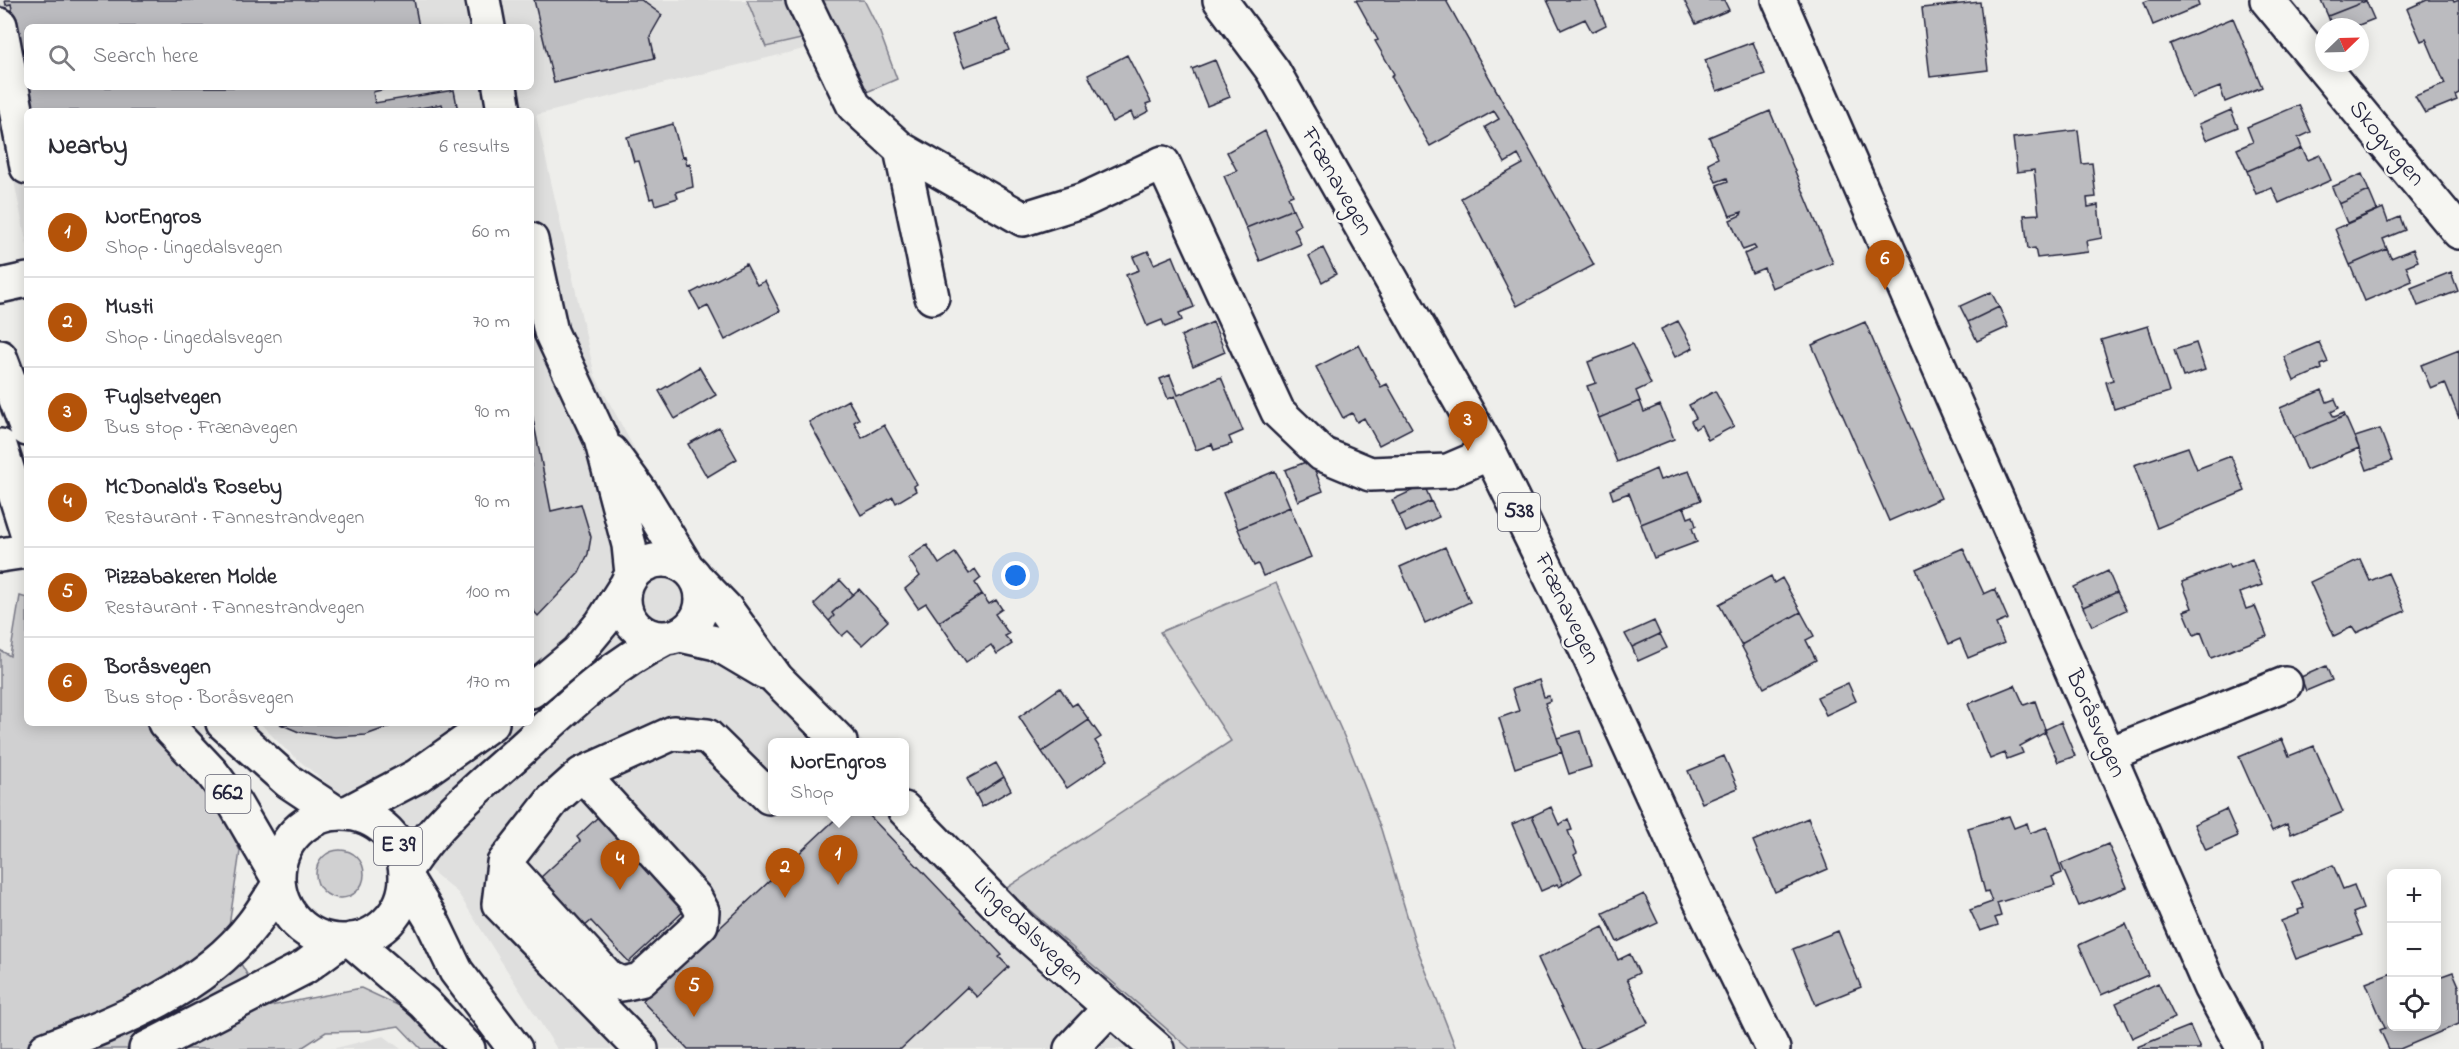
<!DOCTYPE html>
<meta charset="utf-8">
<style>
:root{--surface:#fff;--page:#f2f2f3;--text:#2b2b33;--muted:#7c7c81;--line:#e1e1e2;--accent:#b45309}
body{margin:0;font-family:"Indie Flower",sans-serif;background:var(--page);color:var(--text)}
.controls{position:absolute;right:18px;bottom:18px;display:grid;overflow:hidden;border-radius:9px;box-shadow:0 3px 15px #0003}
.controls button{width:54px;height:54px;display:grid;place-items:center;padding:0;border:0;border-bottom:2px solid var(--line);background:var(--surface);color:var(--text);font:30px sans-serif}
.compass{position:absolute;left:2315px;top:18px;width:54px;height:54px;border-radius:50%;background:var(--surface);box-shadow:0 3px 15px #0003;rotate:67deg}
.you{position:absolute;left:1016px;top:576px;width:21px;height:21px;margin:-15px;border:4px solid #fff;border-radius:50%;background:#1a73e8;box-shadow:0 0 0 9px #1a73e833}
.badge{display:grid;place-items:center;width:39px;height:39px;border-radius:50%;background:var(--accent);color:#fff;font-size:20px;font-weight:700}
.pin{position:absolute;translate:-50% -50px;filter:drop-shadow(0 2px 3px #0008)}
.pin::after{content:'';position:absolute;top:32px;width:21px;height:18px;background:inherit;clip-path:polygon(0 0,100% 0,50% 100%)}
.popup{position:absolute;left:768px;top:738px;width:141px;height:78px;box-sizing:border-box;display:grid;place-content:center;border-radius:9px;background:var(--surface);filter:drop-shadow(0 2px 4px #0005);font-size:20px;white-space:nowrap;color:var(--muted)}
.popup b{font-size:22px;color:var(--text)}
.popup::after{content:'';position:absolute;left:50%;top:100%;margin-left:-12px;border:12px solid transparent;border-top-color:var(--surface)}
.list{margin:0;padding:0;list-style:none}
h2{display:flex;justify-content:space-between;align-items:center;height:78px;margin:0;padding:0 24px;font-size:26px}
h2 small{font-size:20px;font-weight:400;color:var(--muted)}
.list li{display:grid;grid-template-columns:39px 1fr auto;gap:18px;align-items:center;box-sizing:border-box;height:90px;padding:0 24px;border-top:2px solid var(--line)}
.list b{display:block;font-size:22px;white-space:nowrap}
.list p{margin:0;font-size:20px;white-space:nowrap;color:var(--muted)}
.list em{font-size:20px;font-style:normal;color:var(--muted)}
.icon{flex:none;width:33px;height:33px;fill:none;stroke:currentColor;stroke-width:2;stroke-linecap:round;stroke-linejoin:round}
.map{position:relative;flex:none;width:2459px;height:1049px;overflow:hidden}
.search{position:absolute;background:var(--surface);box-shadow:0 3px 15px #0003;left:24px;top:24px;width:510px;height:66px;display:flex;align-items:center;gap:15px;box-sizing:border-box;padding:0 21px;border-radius:9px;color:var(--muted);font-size:22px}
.panel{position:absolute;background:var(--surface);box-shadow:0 3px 15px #0003;left:24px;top:108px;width:510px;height:618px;border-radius:9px}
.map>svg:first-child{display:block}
.built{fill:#dfdfde;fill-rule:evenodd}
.green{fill:#d0d0d1;stroke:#797986;stroke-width:1.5}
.building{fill:#bbbbbf;stroke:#22223b;stroke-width:1.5}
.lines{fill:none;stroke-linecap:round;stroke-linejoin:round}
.minor-casing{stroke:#22223b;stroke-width:38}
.major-casing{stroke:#22223b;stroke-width:38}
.highway-casing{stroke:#22223b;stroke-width:38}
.minor{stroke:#f6f6f2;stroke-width:33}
.major{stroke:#f6f6f2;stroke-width:33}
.highway{stroke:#f6f6f2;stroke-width:33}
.labels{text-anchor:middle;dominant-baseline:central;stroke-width:5;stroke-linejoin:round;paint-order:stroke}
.shield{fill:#f6f6f2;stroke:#626272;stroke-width:1.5}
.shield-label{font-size:22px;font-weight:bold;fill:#22223b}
.street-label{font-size:24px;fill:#22223b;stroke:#f6f6f2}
</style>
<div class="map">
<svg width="2459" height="1049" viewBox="0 0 2459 1049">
<rect width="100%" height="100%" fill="#eeeeeb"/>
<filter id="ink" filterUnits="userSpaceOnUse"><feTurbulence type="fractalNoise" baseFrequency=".0167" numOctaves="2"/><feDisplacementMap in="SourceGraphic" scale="12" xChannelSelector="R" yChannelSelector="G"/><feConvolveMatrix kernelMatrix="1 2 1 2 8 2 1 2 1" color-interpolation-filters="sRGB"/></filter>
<g filter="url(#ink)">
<path class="built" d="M0 0H816L836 41 536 115 595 376 706 581 863 742H772V812H904V785L1005 889 1190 1049H557L458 893 283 747 260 723H531V111H27V246L0 110ZM27 27H531V87H27Z
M384 1036 401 1049H332Z"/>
<path class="green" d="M747 0H789L810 37 766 47Z
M816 0H864L879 30 897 79 862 94Z
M1276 583 1351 752 1381 829 1416 945 1456 1049H1190L1005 889 1231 741 1160 632Z
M20 596 27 598V723H161L195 756 240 851 227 940 266 1007 361 988 404 1008 446 1049H421L399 1026 369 1031 326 1032 300 1049H0V650L10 656Z
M316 874a24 24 0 1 1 48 0a24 24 0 1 1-48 0Z"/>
<path class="building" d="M5 0H414L419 27H27V86L11 4 6 5Z
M534 0H641L662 15 650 36 655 58 554 83Z
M1356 0H1448L1447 2 1594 265 1517 306 1461 198 1523 164 1518 155 1505 163 1485 127 1499 119 1494 111 1430 146 1391 76 1394 74 1375 41 1378 40Z
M1547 0H1595L1606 25 1592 32 1585 19 1561 30Z
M1684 0H1724L1729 10 1696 24Z
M2149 0H2197L2199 6 2153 25 2144 2Z
M2321 0H2366V1L2328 16Z
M2427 0H2453L2454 2 2459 0V93L2455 95 2457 100 2425 113 2415 96 2445 84 2426 39 2421 41 2407 9Z
M2366 1 2374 19 2354 27H2332L2328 16Z
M1980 2 1988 70 1930 77 1922 8Z
M996 18 1009 50 964 67 952 35Z
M2233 18 2262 87 2225 102 2220 87 2192 98 2170 44Z
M1753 42 1765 74 1717 91 1705 60Z
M1127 55 1151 102 1146 104 1149 111 1134 119 1131 112 1112 122 1088 75Z
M1215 60 1230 97 1207 106 1192 69Z
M27 87H393L373 92 375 103 454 90 458 111H444L442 104 404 111H32Z
M2299 105 2311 132 2298 138 2302 148 2247 171 2237 149 2253 142 2247 127Z
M2231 110 2238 127 2206 140 2199 124Z
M1770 111 1833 263 1772 288 1764 268 1752 273 1744 254 1756 249 1754 246 1743 250 1730 220 1741 215 1742 212 1730 216 1717 185 1728 181 1727 178 1716 182 1708 163 1718 158 1709 137Z
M673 124 682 157 685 156 687 165 690 164 693 187 676 192 678 198 655 205 653 198 650 199 639 161 634 162 627 137Z
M2078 130 2082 164 2092 163 2096 197 2087 198 2088 207 2098 205 2102 238 2086 241 2088 252 2037 258 2035 248 2028 249 2024 215 2039 214 2034 170 2017 172 2013 138Z
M1265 131 1293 195 1288 197 1293 209 1246 228 1224 176 1237 171 1227 152Z
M2302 148 2308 160 2320 155 2331 180 2279 203 2272 188 2256 194 2247 171Z
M2362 174 2369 191 2339 204 2332 187Z
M2369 191 2377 210 2347 223 2339 204Z
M2383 208 2388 222 2400 217 2405 230 2383 239 2387 249 2350 265 2335 229Z
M1293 209 1300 225 1294 228 1301 244 1260 261 1246 228Z
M1323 248 1336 274 1322 282 1309 256Z
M2387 249 2391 258 2413 249 2418 261 2406 266 2412 281 2365 301 2350 265Z
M1148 251 1154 264 1173 256 1194 307 1179 313 1182 320 1165 327 1162 320 1147 326 1126 275 1139 270 1133 257Z
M746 264 757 285 765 281 780 311 725 340 708 306 700 310 691 293Z
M2451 272 2458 291 2418 306 2411 288Z
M1991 292 1999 307 1968 322 1960 306Z
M1999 307 2008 327 1977 341 1968 322Z
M1678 321 1693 348 1675 357 1661 329Z
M1213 322 1225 352 1193 366 1181 336Z
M1865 322 1941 498 1889 521 1812 345Z
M2148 326 2169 392 2114 409 2106 382 2113 380 2101 340Z
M2319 342 2328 362 2321 365 2322 369 2294 381 2284 357Z
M2196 343 2205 370 2183 377 2174 350Z
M1632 344 1651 384 1636 391 1640 401 1599 418 1587 386 1596 383 1588 362Z
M1359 345 1381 387 1387 384 1412 428 1379 445 1364 418 1357 422 1352 413 1343 418 1316 367Z
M2459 350V418L2445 383 2431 389 2421 365Z
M699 367 716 395 675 419 659 391Z
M1170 375 1178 395 1221 377 1243 431 1229 437 1232 444 1214 450 1212 444 1196 450 1175 396 1168 399 1160 379Z
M2322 390 2327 402 2335 399 2339 408 2331 412 2334 417 2344 413 2345 416 2293 438 2280 408Z
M1715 391 1734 426 1708 440 1701 425 1695 429 1691 421 1696 418 1689 405Z
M848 400 859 419 854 422 862 438 884 425 917 484 914 486 916 491 896 503 893 497 861 515 809 422Z
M1640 401 1644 412 1660 405 1674 439 1617 462 1599 418Z
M531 409 551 511 581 504 591 537 588 554 579 573 538 616 531 608Z
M2345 416 2359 448 2306 470 2293 438Z
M719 427 737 459 707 477 688 444Z
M2380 429 2392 461 2367 470 2355 437Z
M2188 447 2197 469 2231 456 2245 491 2157 528 2134 465Z
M1311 460 1323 491 1298 501 1285 470Z
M1656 469 1660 480 1689 471 1701 500 1641 524 1629 493 1613 499 1610 490Z
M1275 471 1290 507 1238 529 1223 493Z
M1424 485 1431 501 1399 516 1392 500Z
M1431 501 1439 517 1406 532 1399 516Z
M1290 507 1311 557 1263 576 1258 564 1254 566 1238 529Z
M1684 507 1688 518 1693 516 1696 526 1692 528 1697 542 1654 558 1641 524Z
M927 545 939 564 955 553 969 574 975 569 981 578 975 583 982 594 939 622 926 603 918 608 905 589 920 576 908 558Z
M1445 547 1470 602 1425 623 1400 567Z
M1963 548 1984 594 1995 589 2008 619 1996 624 2004 643 1968 658 1960 639 1949 644 1916 569Z
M2252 559 2262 585 2240 593 2246 609 2255 606 2267 636 2211 658 2201 632 2194 635 2184 611 2192 608 2182 582 2228 564 2230 568Z
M2360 559 2370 581 2388 573 2405 611 2356 633 2352 627 2334 636 2310 582Z
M2108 571 2117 592 2083 607 2074 587Z
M1771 576 1774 583 1782 578 1801 612 1741 645 1719 604Z
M840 580 853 594 832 613 834 616 829 621 814 604Z
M859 589 888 621 862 645 848 631 842 636 829 621 834 616 832 613Z
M2117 592 2126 610 2092 626 2083 607Z
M982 594 989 604 996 600 1002 609 995 614 1009 634 1005 636 1012 644 997 654 991 645 966 662 939 622Z
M1801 612 1814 636 1806 640 1816 660 1764 688 1741 645Z
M1654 621 1660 634 1632 647 1625 634Z
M1660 634 1667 648 1638 661 1632 647Z
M2326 666 2332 680 2306 691 2301 677Z
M1539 680 1544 697 1549 696 1550 701 1545 703 1562 752 1515 768 1499 718 1519 711 1512 689Z
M1848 683 1856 701 1826 715 1817 697Z
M2015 685 2024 705 2035 701 2046 732 2020 746 2023 753 2007 759 2005 753 1990 759 1968 704Z
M1060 688 1072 706 1077 703 1089 720 1042 752 1019 717Z
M1089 720 1101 737 1095 741 1108 760 1067 788 1042 752Z
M2061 722 2075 756 2058 762 2044 730Z
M399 723 366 735 335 737 299 732 280 724Z
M1580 731 1591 767 1569 774 1557 738Z
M2282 739 2289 756 2314 746 2343 812 2291 834 2287 824 2272 831 2239 757Z
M1724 756 1738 788 1702 803 1688 771Z
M996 763 1004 777 976 795 967 779Z
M1004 777 1011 790 982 807 976 795Z
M1551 807 1559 825 1568 819 1572 830 1568 831 1577 853 1574 855 1582 873 1563 885 1532 816Z
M2226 809 2238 836 2206 850 2194 824Z
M843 812H866L1002 955 999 957 1009 967 977 997 967 987 901 1049H688L642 1001Z
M599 816 686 909 629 962 591 921 584 927 539 879 580 841 577 837Z
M1532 816 1563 885 1559 887 1557 884 1541 891 1512 824Z
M2009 816 2014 828 2027 823 2030 833 2047 827 2062 873 2052 877 2055 885 1997 903 2001 916 1995 918 1998 925 1980 931 1970 910 1992 902 1988 891 1985 892 1968 828Z
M1808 818 1828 869 1775 892 1753 841Z
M2108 844 2127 887 2079 906 2061 864Z
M2333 865 2343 889 2354 885 2363 909 2353 913 2362 935 2296 959 2281 921 2299 914 2298 910 2304 908 2292 882Z
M1644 894 1658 923 1617 942 1603 913Z
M2126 924 2148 975 2101 995 2079 945Z
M1603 927 1618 960 1630 954 1639 973 1627 979 1648 1023 1592 1049H1581L1538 958Z
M1838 931 1861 987 1816 1005 1793 949Z
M2453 972 2459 986V1024L2400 1049H2389L2380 1030 2385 1028 2366 983 2392 973V1026H2436V978Z
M2158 983 2175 1018 2132 1038 2116 1003Z
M2190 1026 2200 1049H2138L2137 1047Z"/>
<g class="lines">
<defs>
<path id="minor" d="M483 0 488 27
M803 0 854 106 901 149 1023 219 1084 200 1163 163 1278 412 1322 454 1370 474 1448 471 1490 453
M1779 0 2210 987 2244 1049
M2267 0 2459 232
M0 25 27 167
M500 87 504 111
M901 149 932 297
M531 240 551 332 601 439 629 545 632 574
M0 286 27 280
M611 452 642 494 687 568
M0 555 20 552 27 548
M624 599a39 39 0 1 1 78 0a39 39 0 1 1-78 0Z
M698 580 726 609 777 679 840 742
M680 635 716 643 765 672
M531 691 578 652 602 623 625 587
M2109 754 2285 684
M904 809 1022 930 1157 1049
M347 813 417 776 492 723
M504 863 609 978 622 984 640 980 701 924 702 911 695 898 582 774
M406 869C440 818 478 788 523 748 568 707 610 666 664 639
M641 1049 499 904 504 863 553 800 582 774 673 733 707 736 769 797 772 794
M1071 1049 1109 1009"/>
<path id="major" d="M1220 0 1273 71 1490 453 1585 647 1700 900 1773 1049
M0 357 27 429
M0 446 27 532
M165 723 212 773 235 804 277 876
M223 723 288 781 336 813"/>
<path id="highway" d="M278 877a64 64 0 1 1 128 0a64 64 0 1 1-128 0Z
M406 878 431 919 456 971 515 1049
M351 940 424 1003 468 1049
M46 1049C119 1021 204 989 253 924 262 912 270 899 278 886
M146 1049 305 967 340 941"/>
</defs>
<use href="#minor" class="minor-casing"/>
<use href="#major" class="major-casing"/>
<use href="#highway" class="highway-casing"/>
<use href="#minor" class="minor"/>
<use href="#major" class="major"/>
<use href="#highway" class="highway"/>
</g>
</g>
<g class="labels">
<g class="shield">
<rect x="1498" y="493" width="42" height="38" rx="4.5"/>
<rect x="205.5" y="775" width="45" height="38" rx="4.5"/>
<rect x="374" y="827" width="48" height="38" rx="4.5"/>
</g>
<g class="shield-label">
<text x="1519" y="512">538</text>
<text x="228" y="794">662</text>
<text x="398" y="846">E 39</text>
</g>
<g class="street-label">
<text transform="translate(2386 144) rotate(50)">Skogvegen</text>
<text transform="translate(1336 182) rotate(60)">Frænavegen</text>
<text transform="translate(1566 609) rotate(64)">Frænavegen</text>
<text transform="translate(2095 724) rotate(66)">Boråsvegen</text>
<text transform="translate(1028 932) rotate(44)">Lingedalsvegen</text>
</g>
</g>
</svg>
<div class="controls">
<button>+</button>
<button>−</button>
<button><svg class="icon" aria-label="locate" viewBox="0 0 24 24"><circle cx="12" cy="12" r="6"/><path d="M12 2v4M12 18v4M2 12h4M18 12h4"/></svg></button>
</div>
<svg class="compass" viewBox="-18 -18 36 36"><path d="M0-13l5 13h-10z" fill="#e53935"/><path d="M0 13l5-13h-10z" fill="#7c7c81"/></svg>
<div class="you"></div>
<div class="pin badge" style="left:838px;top:885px">1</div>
<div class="popup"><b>NorEngros</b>Shop</div>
<div class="pin badge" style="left:785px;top:898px">2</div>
<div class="pin badge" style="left:1468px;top:451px">3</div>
<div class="pin badge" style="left:620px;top:890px">4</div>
<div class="pin badge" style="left:694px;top:1017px">5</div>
<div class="pin badge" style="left:1885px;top:290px">6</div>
<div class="search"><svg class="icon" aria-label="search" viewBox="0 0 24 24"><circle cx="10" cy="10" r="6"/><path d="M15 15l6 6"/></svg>Search here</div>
<section class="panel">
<h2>Nearby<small>6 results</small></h2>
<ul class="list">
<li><span class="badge">1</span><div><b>NorEngros</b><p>Shop · Lingedalsvegen</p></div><em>60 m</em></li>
<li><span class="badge">2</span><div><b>Musti</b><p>Shop · Lingedalsvegen</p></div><em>70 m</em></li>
<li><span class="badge">3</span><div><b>Fuglsetvegen</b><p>Bus stop · Frænavegen</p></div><em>90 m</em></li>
<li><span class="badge">4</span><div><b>McDonald's Roseby</b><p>Restaurant · Fannestrandvegen</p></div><em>90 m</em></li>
<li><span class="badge">5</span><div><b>Pizzabakeren Molde</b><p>Restaurant · Fannestrandvegen</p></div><em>100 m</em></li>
<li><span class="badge">6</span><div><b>Boråsvegen</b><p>Bus stop · Boråsvegen</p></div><em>170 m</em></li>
</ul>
</section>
</div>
